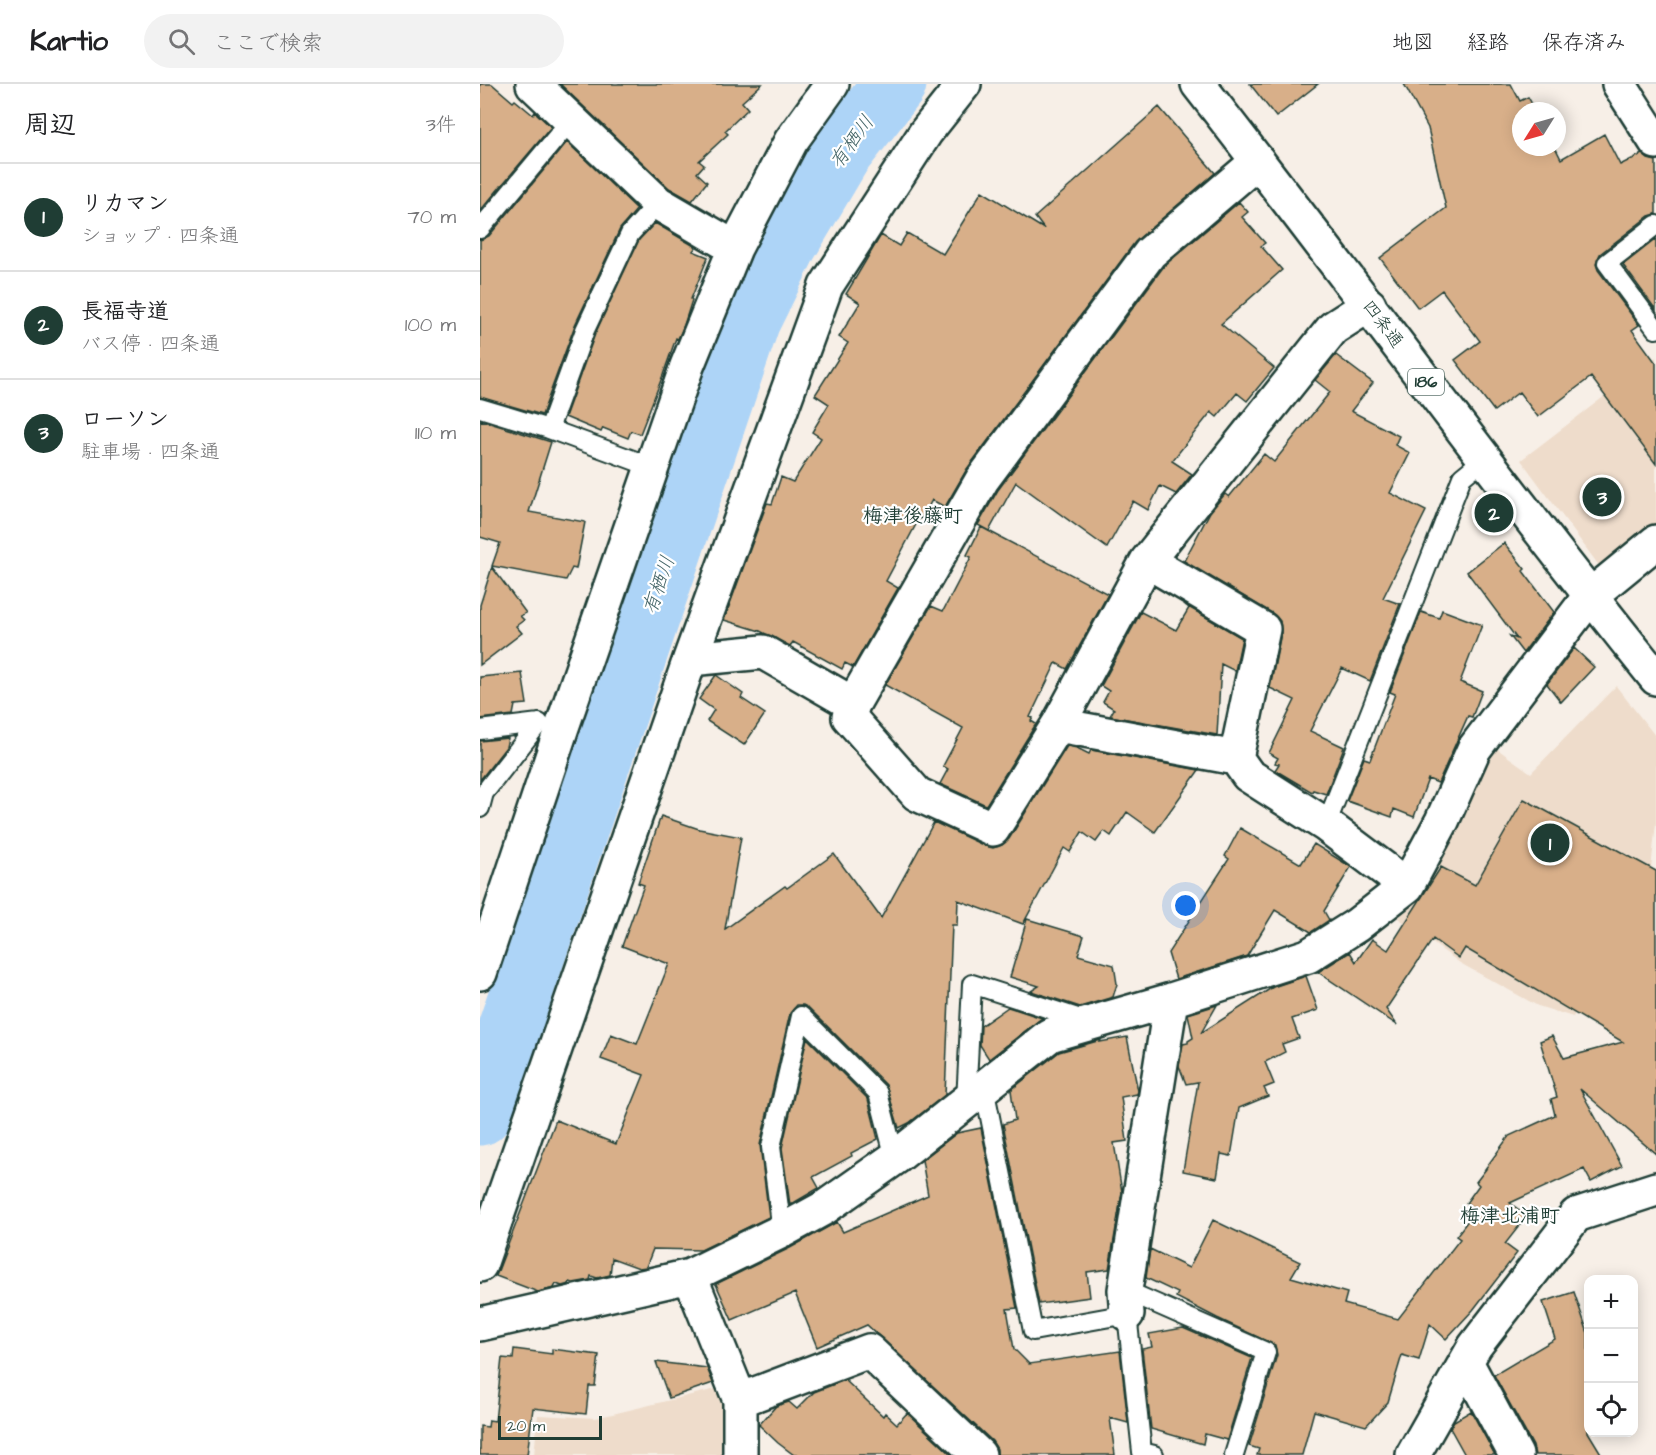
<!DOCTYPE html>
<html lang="ja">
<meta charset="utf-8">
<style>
:root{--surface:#fff;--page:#f2f2f2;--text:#202124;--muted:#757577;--line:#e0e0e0;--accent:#1f3d34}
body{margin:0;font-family:"Architects Daughter","Klee One",sans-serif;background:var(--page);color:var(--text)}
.controls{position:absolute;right:18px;bottom:18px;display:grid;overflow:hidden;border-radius:12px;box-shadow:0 3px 15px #0003}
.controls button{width:54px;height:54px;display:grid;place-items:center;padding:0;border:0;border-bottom:2px solid var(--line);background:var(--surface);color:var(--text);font:30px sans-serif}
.compass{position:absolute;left:1032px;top:18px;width:54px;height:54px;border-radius:50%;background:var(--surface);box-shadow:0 3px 15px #0003;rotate:233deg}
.scale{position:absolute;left:18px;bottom:15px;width:104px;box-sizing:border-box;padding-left:6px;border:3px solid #1f3d34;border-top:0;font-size:16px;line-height:21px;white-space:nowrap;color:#1f3d34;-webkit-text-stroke:4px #fff;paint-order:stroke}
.you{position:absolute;left:706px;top:822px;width:21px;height:21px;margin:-15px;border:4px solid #fff;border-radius:50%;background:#1a73e8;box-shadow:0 0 0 9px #1a73e833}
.badge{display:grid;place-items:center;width:39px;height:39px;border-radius:50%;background:var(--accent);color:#fff;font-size:20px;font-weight:700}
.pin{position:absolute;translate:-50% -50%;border:3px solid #fff;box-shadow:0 2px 6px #0006}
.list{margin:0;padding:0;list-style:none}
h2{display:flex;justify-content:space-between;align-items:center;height:78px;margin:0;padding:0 24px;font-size:26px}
h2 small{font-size:20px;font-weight:400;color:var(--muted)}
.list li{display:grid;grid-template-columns:39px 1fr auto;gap:18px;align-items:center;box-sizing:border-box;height:108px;padding:0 24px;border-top:2px solid var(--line)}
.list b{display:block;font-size:22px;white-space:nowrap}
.list p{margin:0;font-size:20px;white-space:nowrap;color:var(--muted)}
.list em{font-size:20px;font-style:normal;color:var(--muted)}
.icon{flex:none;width:33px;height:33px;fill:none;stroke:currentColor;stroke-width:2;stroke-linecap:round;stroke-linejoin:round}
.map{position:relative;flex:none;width:1176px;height:1371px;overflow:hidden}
header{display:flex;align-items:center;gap:36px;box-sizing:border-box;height:84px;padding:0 30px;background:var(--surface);border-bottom:2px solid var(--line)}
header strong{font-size:28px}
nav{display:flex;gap:33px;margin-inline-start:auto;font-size:21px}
.search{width:420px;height:54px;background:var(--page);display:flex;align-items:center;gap:15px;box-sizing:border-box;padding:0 21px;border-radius:33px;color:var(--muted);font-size:22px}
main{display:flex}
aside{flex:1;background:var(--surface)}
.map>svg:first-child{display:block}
.built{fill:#eedccb}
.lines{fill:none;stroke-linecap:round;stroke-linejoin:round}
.river{stroke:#add4f7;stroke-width:63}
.building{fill:#d8af89;stroke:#1f3d34;stroke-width:1.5}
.lane-casing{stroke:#1f3d34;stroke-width:22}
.street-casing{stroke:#1f3d34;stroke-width:38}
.primary-casing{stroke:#1f3d34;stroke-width:38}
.lane{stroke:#fff;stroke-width:18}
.street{stroke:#fff;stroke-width:33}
.primary{stroke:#fff;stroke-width:33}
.labels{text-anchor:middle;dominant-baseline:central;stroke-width:4.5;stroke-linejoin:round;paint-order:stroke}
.shield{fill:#fff;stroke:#627771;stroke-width:1.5}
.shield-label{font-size:16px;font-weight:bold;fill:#1f3d34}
.street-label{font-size:18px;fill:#1f3d34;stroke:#fff}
.water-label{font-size:20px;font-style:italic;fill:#426365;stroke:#fff}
.neighbourhood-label{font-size:20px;font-weight:bold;fill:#1f3d34;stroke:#fff}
</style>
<header>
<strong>Kartio</strong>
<div class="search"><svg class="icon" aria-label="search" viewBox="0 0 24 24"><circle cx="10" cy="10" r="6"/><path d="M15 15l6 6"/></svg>ここで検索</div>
<nav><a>地図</a><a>経路</a><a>保存済み</a></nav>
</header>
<main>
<aside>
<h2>周辺<small>3件</small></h2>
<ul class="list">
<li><span class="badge">1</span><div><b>リカマン</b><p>ショップ · 四条通</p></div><em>70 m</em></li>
<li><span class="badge">2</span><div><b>長福寺道</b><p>バス停 · 四条通</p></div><em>100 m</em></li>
<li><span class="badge">3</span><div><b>ローソン</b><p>駐車場 · 四条通</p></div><em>110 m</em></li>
</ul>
</aside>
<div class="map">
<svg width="1176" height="1371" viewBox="0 0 1176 1371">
<rect width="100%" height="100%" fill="#f7efe7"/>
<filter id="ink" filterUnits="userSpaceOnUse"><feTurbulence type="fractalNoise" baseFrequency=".0167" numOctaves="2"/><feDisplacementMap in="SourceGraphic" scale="12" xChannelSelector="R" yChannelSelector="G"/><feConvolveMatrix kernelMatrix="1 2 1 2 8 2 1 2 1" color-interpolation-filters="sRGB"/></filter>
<g filter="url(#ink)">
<path class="built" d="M1176 273V442L1123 487 1041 376Z
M1136 602 1176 653V739L1171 785 1093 933 1058 922 980 879 918 834 959 780 994 686 1013 662 1051 689Z
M240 1304 245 1309 243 1371H54L58 1331 116 1334Z"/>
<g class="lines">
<path class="river" d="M0 1030 269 236 306 161 360 70 415 0"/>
</g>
<path class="building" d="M0 0H12L33 18 35 16 53 31 55 28 71 43 0 127Z
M80 0H282L262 18 268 25 245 47 248 50 219 77 224 81 217 89 227 98 212 117 189 104Z
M770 0H838L796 33Z
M924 0H1031L1040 17 1048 13 1056 27H1041V63H1075L1081 75 1124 50 1140 81 1162 70 1168 75 1176 77V130L1169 132 1120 170 1116 180 1118 186 1159 241 1152 246 1176 279V380L1111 293 1058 333 1039 308 1014 327 975 276 1000 257 962 206 938 224 900 174 966 124 948 44Z
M679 23 735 89 655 158 487 385 465 423 452 416 442 434 440 433 406 497 418 504 373 583 365 579 362 585 313 558 310 562 280 547 244 536 287 419 292 420 301 393 313 398 341 354 332 348 349 320 335 311 368 259 359 253 380 219 366 210 401 151 419 162 427 149 463 170 502 107 564 145 555 133Z
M87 58 157 125 140 145 95 241 62 331 0 313V156L9 152Z
M759 118 768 128 762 133 785 159 781 162 802 186 741 240 794 284 767 317 757 309 737 333 731 328 692 377 712 390 696 410 680 402 668 426 653 417 627 464 536 398 509 447 498 441 518 406 684 182Z
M175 139 216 163 213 167 228 173 211 215 212 216 204 241 198 255 196 254 183 291 160 350 151 347 148 354 123 344 121 348 85 333 115 250 159 156Z
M1176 155V226L1143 181Z
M856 271 893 299 871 327 919 352 915 361 930 369 910 409 946 427 903 514 920 520 890 597 862 584 830 647 864 663 846 710 833 706 832 708 795 686 799 680 795 679 798 674 789 669 815 616 790 604 801 549 800 537 792 529 704 477 730 428 745 410 749 413 784 370 794 378 850 308 835 296Z
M0 336 71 358 49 428 105 438 96 485 92 484 86 496 12 482 20 459 0 453Z
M501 443 628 510 587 585 576 579 550 633 553 634 551 637 556 640 506 721 460 700 468 685 463 682 483 644 405 601 451 522 463 527 491 473 487 471Z
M1024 459 1045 485 1043 487 1074 528 1043 569 1030 552 1037 555 987 488Z
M12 483 46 529 40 532 44 536 36 542 42 549 0 581V521Z
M705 521 762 554 755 587 741 580 737 651 630 632 634 625 623 618 629 607 621 602 661 528 696 546 709 524Z
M962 526 1002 541 980 598 1002 607 992 633 988 632 958 699 948 695 934 733 914 725 912 733 867 717 884 674 890 676 915 610 910 608 941 528 959 534Z
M1094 564 1114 583 1081 618 1067 600Z
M42 589 47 620 35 621 33 631 0 635V593Z
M236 591 263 610 261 614 285 630 264 661 227 637 234 626 219 615Z
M28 654 26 663 0 696V657Z
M587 662 597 664 609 670 611 666 719 686 675 748 647 728 631 752 624 747 616 758 602 748 590 768 584 764 543 840 478 816 477 841H472L465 1011 429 1039 419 1044 406 1001 329 924 323 921H317L310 929 280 1061 289 1133 221 1166 173 1165 166 1183 159 1184 132 1174 130 1191 117 1194 111 1192 110 1196 93 1199 90 1198 89 1200 82 1202 76 1200 74 1204 58 1208 16 1192 76 1036 136 1060 164 991 121 975 131 950 157 960 189 880 142 862 164 801 158 799 181 732 219 745 261 753 245 845 305 802 307 804 354 770 401 834 454 738 505 762 513 764 522 761 529 755Z
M1044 715 1176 787V1070L1100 1005 1142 1082 1111 1098 1104 1085 1030 1119 1047 1132 1025 1160 1037 1169 993 1226 966 1255 950 1240 939 1276 922 1271 908 1318 886 1342 834 1327 822 1371H777L779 1365 769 1362 797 1271 795 1261 737 1234 696 1213 698 1209 666 1194 670 1165 709 1184 733 1136 820 1178 811 1193 867 1209 864 1220 918 1235 980 1155 976 1152 996 1126 986 1119 999 1101 996 1098 1006 1085H1005L1029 1052 1075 1031 1071 1015 1077 1013 1060 957 1072 952 1084 974 1143 958 985 864 979 874 953 855 906 925 917 941 838 888 870 868 876 878 892 855 908 866 961 783 995 801Z
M760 744 821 780 834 760 871 783 844 827 849 836 831 848 795 826 767 872 696 895 688 869 749 775 745 772Z
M547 835 604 852 598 871 634 881 637 900 633 913 600 923 551 907 559 902 530 893Z
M826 892 838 926 812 935 819 954 802 960 805 968 785 978 794 1000 784 1004 788 1012 759 1024 751 1072 741 1070 737 1094 703 1087 718 998 706 1000 699 982 703 960 708 959V957L713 954 708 930 737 921 721 949 793 903Z
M528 923 562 934 509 975 500 961 501 942Z
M647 953 658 1007 657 1010 641 1013 647 1057 634 1059 642 1108 629 1185 607 1188 610 1213 559 1220 523 1040 535 1036 531 1006 579 968 621 956 620 958Z
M327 954 388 1015 398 1055 371 1069 372 1072 333 1093 339 1104 310 1121 302 1064Z
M501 1044 537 1224 527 1225 534 1265 549 1280 640 1267 648 1339 630 1334 635 1371H517V1365L512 1357 387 1241 337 1263 315 1209 252 1236 236 1200 310 1164 357 1138 363 1148 448 1111 442 1076 477 1049Z
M1094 1208 1108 1249V1348L1122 1371H1055L1053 1362 1014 1291 1075 1255 1063 1218Z
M703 1244 772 1274 747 1356 725 1350 723 1360 671 1345 662 1265 672 1263 669 1250Z
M34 1265 72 1270V1265L119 1271 115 1302H109L106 1330 53 1324 47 1371H0V1342L8 1343 9 1336 15 1337 22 1274 33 1275Z
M176 1278 227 1284 233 1299 189 1314Z
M365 1296 403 1332 405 1329 417 1340 427 1329 472 1371H314L298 1359 279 1341 296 1322 309 1318 317 1325 334 1308Z
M991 1327 1015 1371H985L970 1344 974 1337Z"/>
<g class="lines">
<defs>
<path id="lane" d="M1176 141 1127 179 1176 245
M0 145 91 36
M0 324 69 345 172 383
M69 345 105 246 150 150 178 119
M0 646 59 639
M0 724 4 709 59 639
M846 741 982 393 1004 375
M504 1003 553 1247 647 1230 662 1368 674 1371
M486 1018 492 900 607 937
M302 1147 291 1063 321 932 398 1009 415 1074
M645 1206 786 1268 754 1371"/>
<path id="street" d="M53 0 178 119 255 164
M1139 0 1176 58
M778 77 670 169 502 396 373 620 369 633 437 710 513 745 578 641 667 477 853 244 889 221
M667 477 783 545 756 674
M210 575 283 568 373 620
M578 641 756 674 768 691 846 741 927 802
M0 889 82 643 207 282 255 164 311 57 352 0
M0 1181 210 575 346 202 446 48 484 0
M210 1192 260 1316V1371
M647 1230 645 1206 691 916
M0 1240 210 1192 302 1147 344 1124 415 1074 570 951 691 916 828 872 877 841 927 802 962 737 994 665 1110 512 1176 458
M986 1278 1036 1371
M260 1316 389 1267 499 1371
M933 1371 995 1262 1096 1131 1176 1105"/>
<path id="primary" d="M718 0C872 197 1019 399 1176 594"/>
</defs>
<use href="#lane" class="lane-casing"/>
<use href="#street" class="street-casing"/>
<use href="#primary" class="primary-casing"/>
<use href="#lane" class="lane"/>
<use href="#street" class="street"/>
<use href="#primary" class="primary"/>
</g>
</g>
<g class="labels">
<rect class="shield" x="928" y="285" width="36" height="26" rx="4.5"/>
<g class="shield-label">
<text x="946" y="298">186</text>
</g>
<g class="street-label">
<text transform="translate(903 240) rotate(53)">四条通</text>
</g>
<g class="water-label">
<text transform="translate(372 58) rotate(-54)">有栖川</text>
<text transform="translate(179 501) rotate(-71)">有栖川</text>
</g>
<g class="neighbourhood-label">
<text x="433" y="432">梅津後藤町</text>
<text x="1030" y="1132">梅津北浦町</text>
</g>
</g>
</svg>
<div class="controls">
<button>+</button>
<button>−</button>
<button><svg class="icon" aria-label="locate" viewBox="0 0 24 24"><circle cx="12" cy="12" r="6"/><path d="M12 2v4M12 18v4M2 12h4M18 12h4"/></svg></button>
</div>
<svg class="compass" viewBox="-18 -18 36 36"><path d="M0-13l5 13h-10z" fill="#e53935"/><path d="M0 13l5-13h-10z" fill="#757577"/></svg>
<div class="scale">20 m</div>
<div class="you"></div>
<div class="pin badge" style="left:1070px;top:759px">1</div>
<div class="pin badge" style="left:1014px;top:429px">2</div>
<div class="pin badge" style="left:1122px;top:413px">3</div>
</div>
</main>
